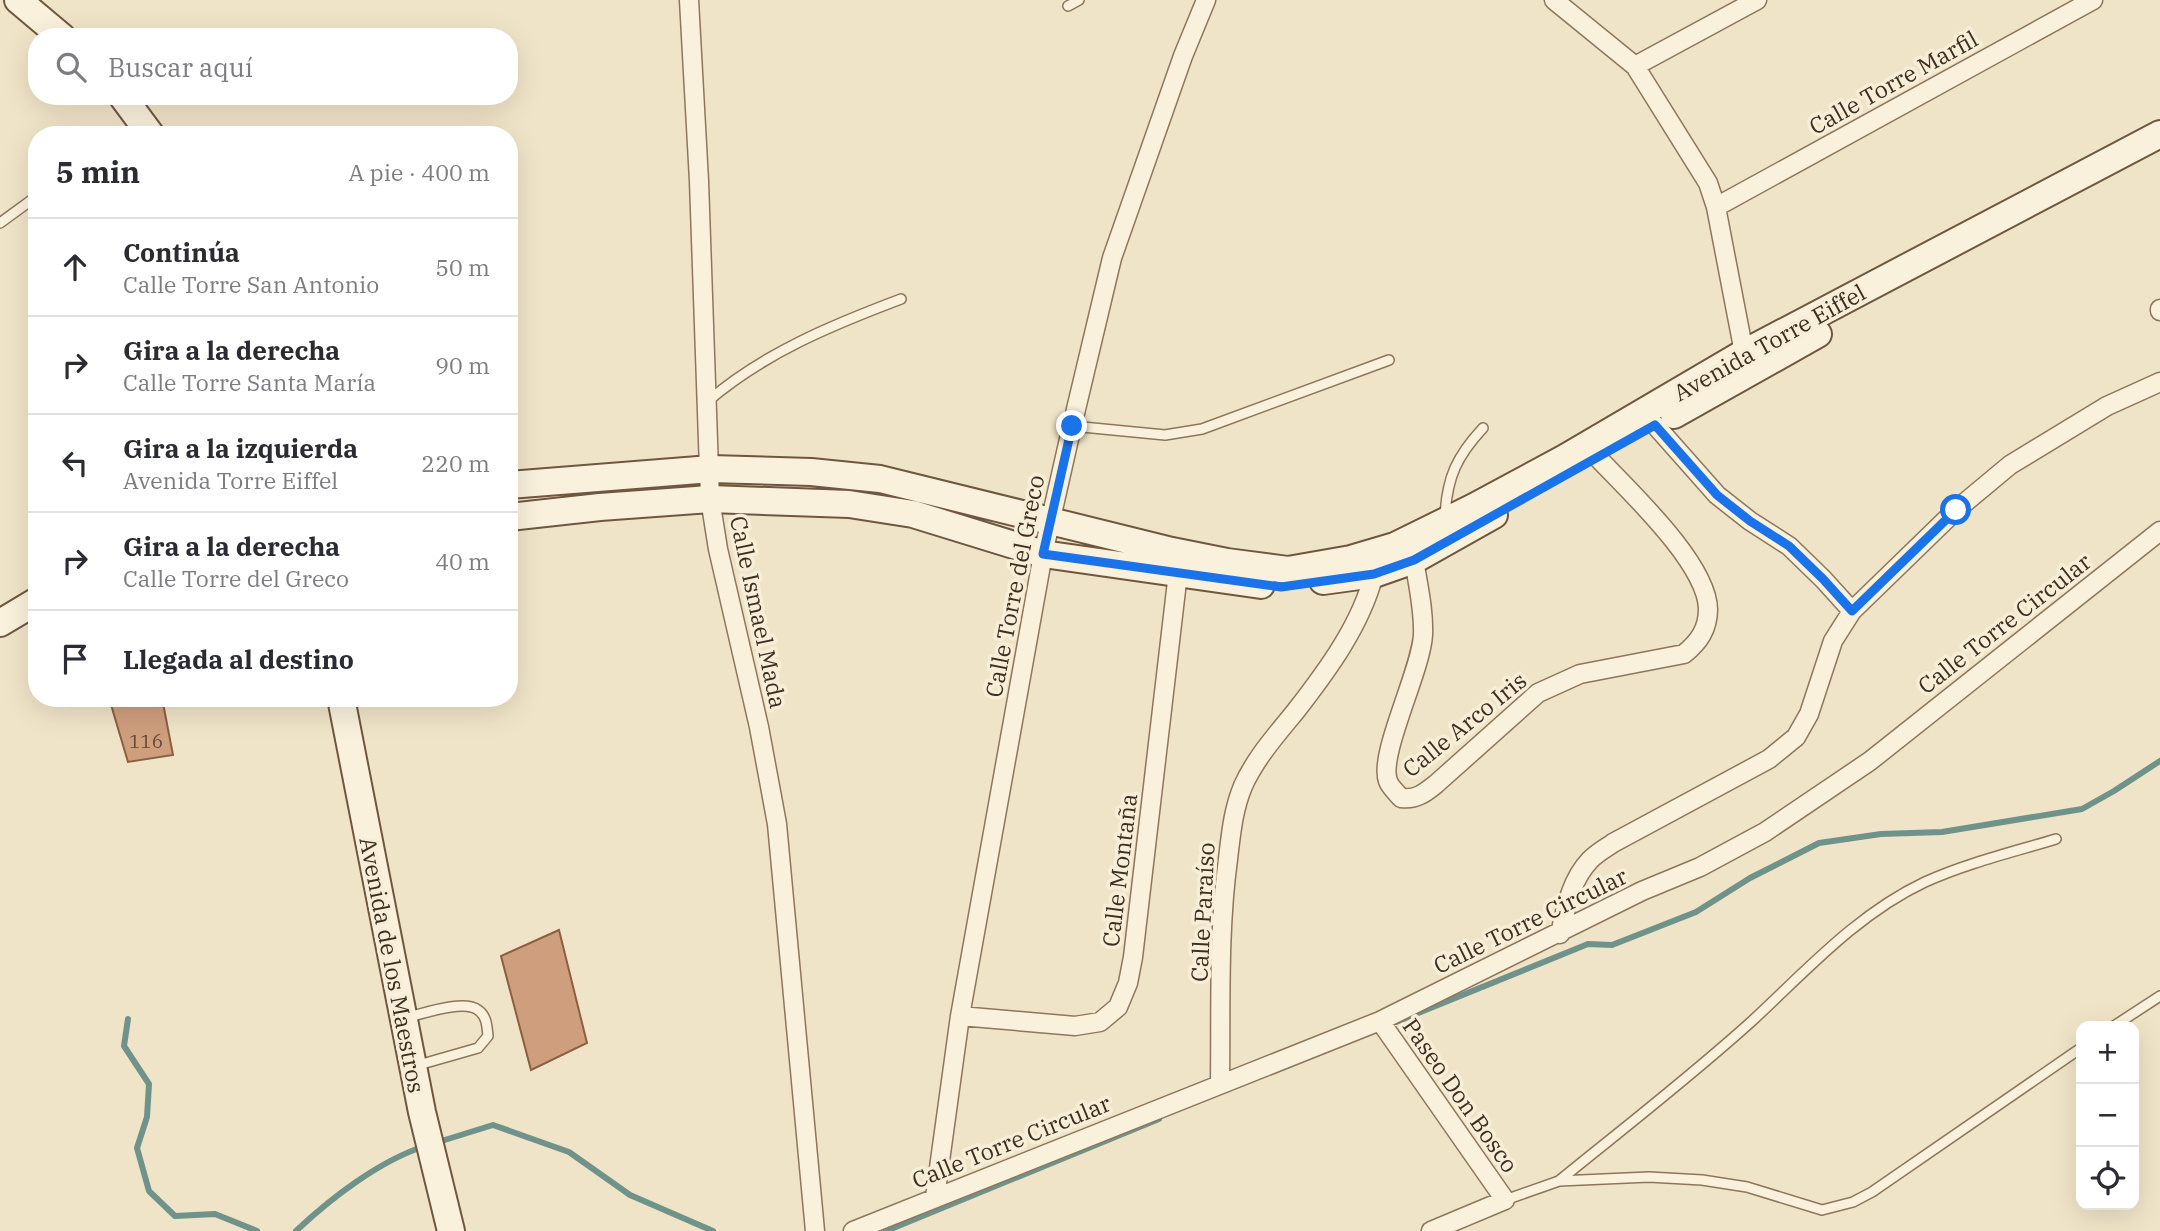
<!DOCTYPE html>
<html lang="es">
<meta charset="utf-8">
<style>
:root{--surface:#fff;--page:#f7f7f7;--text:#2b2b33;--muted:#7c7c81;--line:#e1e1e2}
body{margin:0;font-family:"IBM Plex Serif",serif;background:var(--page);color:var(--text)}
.controls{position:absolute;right:21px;bottom:21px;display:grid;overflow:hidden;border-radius:14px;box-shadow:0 7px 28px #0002}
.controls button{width:63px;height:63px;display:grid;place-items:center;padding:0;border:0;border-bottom:2px solid var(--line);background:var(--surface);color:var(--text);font:35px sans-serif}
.stop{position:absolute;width:21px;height:21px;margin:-16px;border:5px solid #1a73e8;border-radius:50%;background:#fff}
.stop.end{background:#1a73e8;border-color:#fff;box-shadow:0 2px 7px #0008}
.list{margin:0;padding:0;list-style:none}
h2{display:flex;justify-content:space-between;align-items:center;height:91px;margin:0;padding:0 28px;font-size:30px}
h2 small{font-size:23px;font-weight:400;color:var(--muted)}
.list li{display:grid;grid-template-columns:46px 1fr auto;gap:21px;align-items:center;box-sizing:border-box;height:98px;padding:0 28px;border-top:2px solid var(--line)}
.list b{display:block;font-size:26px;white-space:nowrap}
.list p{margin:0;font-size:23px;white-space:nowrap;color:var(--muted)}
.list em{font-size:23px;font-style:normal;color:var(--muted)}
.icon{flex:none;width:38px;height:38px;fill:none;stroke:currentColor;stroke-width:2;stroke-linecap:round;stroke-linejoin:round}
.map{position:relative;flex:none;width:2160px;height:1231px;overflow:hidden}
.search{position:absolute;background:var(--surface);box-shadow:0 7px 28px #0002;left:28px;top:28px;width:490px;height:77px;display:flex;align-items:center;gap:18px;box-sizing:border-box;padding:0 24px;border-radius:28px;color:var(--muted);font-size:26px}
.panel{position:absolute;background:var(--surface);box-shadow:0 7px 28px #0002;left:28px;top:126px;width:490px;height:581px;border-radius:28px}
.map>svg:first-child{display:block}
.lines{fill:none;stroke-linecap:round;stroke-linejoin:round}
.stream{stroke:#6f938a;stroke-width:6}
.building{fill:#cf9f7d;stroke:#8d5f41;stroke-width:2}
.lane-casing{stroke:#8d765c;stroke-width:12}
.street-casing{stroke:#8d765c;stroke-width:21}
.secondary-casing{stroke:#6f573f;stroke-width:30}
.lane{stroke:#faf1dc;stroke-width:9}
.street{stroke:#faf1dc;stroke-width:18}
.secondary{stroke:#faf1dc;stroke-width:26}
.route{stroke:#1a73e8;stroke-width:9}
.labels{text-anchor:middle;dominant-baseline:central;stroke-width:7;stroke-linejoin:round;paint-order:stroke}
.number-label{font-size:19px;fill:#624a37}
.street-label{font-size:23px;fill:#3d2e20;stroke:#f7eed8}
</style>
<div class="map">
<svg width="2160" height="1231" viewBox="0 0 2160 1231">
<rect width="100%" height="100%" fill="#f0e4c8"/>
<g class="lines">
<path class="stream" d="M128 1019 124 1046 149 1084 147 1117 137 1148 149 1191 175 1216 215 1214 257 1231
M1396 1022 1588 944 1612 945 1696 912 1750 878 1819 843 1881 834 1942 832 2082 809 2114 791 2160 761
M435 1143 493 1125 569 1152 630 1195 713 1231
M296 1231C331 1198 379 1161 425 1146
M886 1231 1159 1119"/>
</g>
<path class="building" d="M109 698H162L173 755 128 762Z
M559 930 587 1043 531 1070 501 956Z"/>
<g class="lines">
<defs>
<path id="lane" d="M1068 6 1079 0
M0 223 37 196
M708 401C764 353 832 325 901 299
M1072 426 1165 435 1202 429 1389 360
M1445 516C1447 477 1457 456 1483 428
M405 1018C422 1014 464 999 478 1010 487 1016 487 1027 488 1036L478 1048 415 1066
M2114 1026 2160 996
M1560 1180C1624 1128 1690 1077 1752 1021 1806 971 1857 914 1925 882 1967 863 2013 852 2056 839
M1505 1200 1559 1181 1649 1177 1702 1180 1747 1187 1822 1210 1853 1202 1872 1192 2081 1048"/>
<path id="street" d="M689 0 699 181 710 499 718 549 759 727 777 824 815 1231
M1554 0 1635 66 1708 183 1716 207 1746 363
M1635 66 1757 0
M1716 207 2093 0
M2160 309V311
M1655 425 1717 495 1750 521 1789 546 1823 579 1852 611
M1414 560C1418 585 1424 610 1423 635 1421 671 1378 755 1388 781 1390 787 1397 793 1401 798 1416 800 1425 793 1436 784L1538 693 1580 674 1684 654C1699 642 1708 629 1708 609 1707 563 1628 490 1597 457
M1560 934C1566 907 1571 880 1590 860 1597 853 1606 848 1613 843L1769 759 1796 737 1809 714 1833 641 1852 611 1956 510 2010 465 2107 406 2160 382
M960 1016 1075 1026 1100 1022 1118 1007 1128 983 1133 957 1178 573
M1380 1021 1505 1200 1431 1231
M1220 1083C1221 1009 1218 933 1228 859 1231 834 1233 810 1243 786 1255 759 1276 735 1295 712 1327 671 1361 625 1374 574
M935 1197 960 1016 1043 554 1072 426 1112 258 1183 56 1206 0
M853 1231 1380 1021 1642 891 1700 867 1765 832 1870 761 2160 531"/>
<path id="secondary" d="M18 0 62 37
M122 96 151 135
M1674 415 1818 334
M509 485 711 469 811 472 880 479 1172 551 1227 562 1288 570 1351 559 1395 546 1474 507 1565 458 1744 353 2160 134
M509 517 600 507 710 499 849 504 913 514 1043 554 1261 585
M1323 581 1374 574 1414 560 1494 515
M0 623 37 601
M341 698 422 1112 451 1231"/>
</defs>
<use href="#lane" class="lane-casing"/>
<use href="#street" class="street-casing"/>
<use href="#secondary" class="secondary-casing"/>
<use href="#lane" class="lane"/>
<use href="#street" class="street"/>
<use href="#secondary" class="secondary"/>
</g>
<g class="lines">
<path class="route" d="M1072 426 1043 554 1281 587 1374 574 1414 560 1655 425 1717 495 1750 521 1789 546 1823 579 1852 611 1956 510"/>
</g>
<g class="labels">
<g class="number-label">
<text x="146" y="741">116</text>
</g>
<g class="street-label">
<text transform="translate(1893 82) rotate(-29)">Calle Torre Marfil</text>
<text transform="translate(1769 342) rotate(-29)">Avenida Torre Eiffel</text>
<text transform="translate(1014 586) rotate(-79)">Calle Torre del Greco</text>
<text transform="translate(759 612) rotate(78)">Calle Ismael Mada</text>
<text transform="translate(2004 623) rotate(-38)">Calle Torre Circular</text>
<text transform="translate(1464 724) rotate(-39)">Calle Arco Iris</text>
<text transform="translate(1119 870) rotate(-83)">Calle Montaña</text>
<text transform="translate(1202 912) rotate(-87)">Calle Paraíso</text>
<text transform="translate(1530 920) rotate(-26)">Calle Torre Circular</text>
<text transform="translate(393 965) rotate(79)">Avenida de los Maestros</text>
<text transform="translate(1461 1095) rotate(55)">Paseo Don Bosco</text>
<text transform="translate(1011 1141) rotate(-22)">Calle Torre Circular</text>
</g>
</g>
</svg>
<div class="controls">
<button>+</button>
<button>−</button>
<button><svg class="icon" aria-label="locate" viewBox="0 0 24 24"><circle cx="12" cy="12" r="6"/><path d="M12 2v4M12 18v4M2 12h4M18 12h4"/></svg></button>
</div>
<div class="stop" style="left:1956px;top:510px"></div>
<div class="stop end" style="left:1072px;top:426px"></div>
<div class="search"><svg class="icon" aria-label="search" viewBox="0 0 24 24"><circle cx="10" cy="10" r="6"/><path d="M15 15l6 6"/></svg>Buscar aquí</div>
<section class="panel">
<h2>5 min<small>A pie · 400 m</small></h2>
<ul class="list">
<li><svg class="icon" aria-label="ahead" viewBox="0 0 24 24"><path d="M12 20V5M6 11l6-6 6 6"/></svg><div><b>Continúa</b><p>Calle Torre San Antonio</p></div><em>50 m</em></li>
<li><svg class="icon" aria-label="right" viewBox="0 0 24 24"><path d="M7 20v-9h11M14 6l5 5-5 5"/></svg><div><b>Gira a la derecha</b><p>Calle Torre Santa María</p></div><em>90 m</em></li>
<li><svg class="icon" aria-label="left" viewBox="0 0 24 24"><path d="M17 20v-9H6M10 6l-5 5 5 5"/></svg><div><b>Gira a la izquierda</b><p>Avenida Torre Eiffel</p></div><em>220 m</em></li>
<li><svg class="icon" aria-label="right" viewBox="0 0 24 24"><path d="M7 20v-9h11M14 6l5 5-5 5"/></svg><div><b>Gira a la derecha</b><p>Calle Torre del Greco</p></div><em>40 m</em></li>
<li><svg class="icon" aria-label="arrive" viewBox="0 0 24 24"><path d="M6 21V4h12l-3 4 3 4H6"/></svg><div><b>Llegada al destino</b></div></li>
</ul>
</section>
</div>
